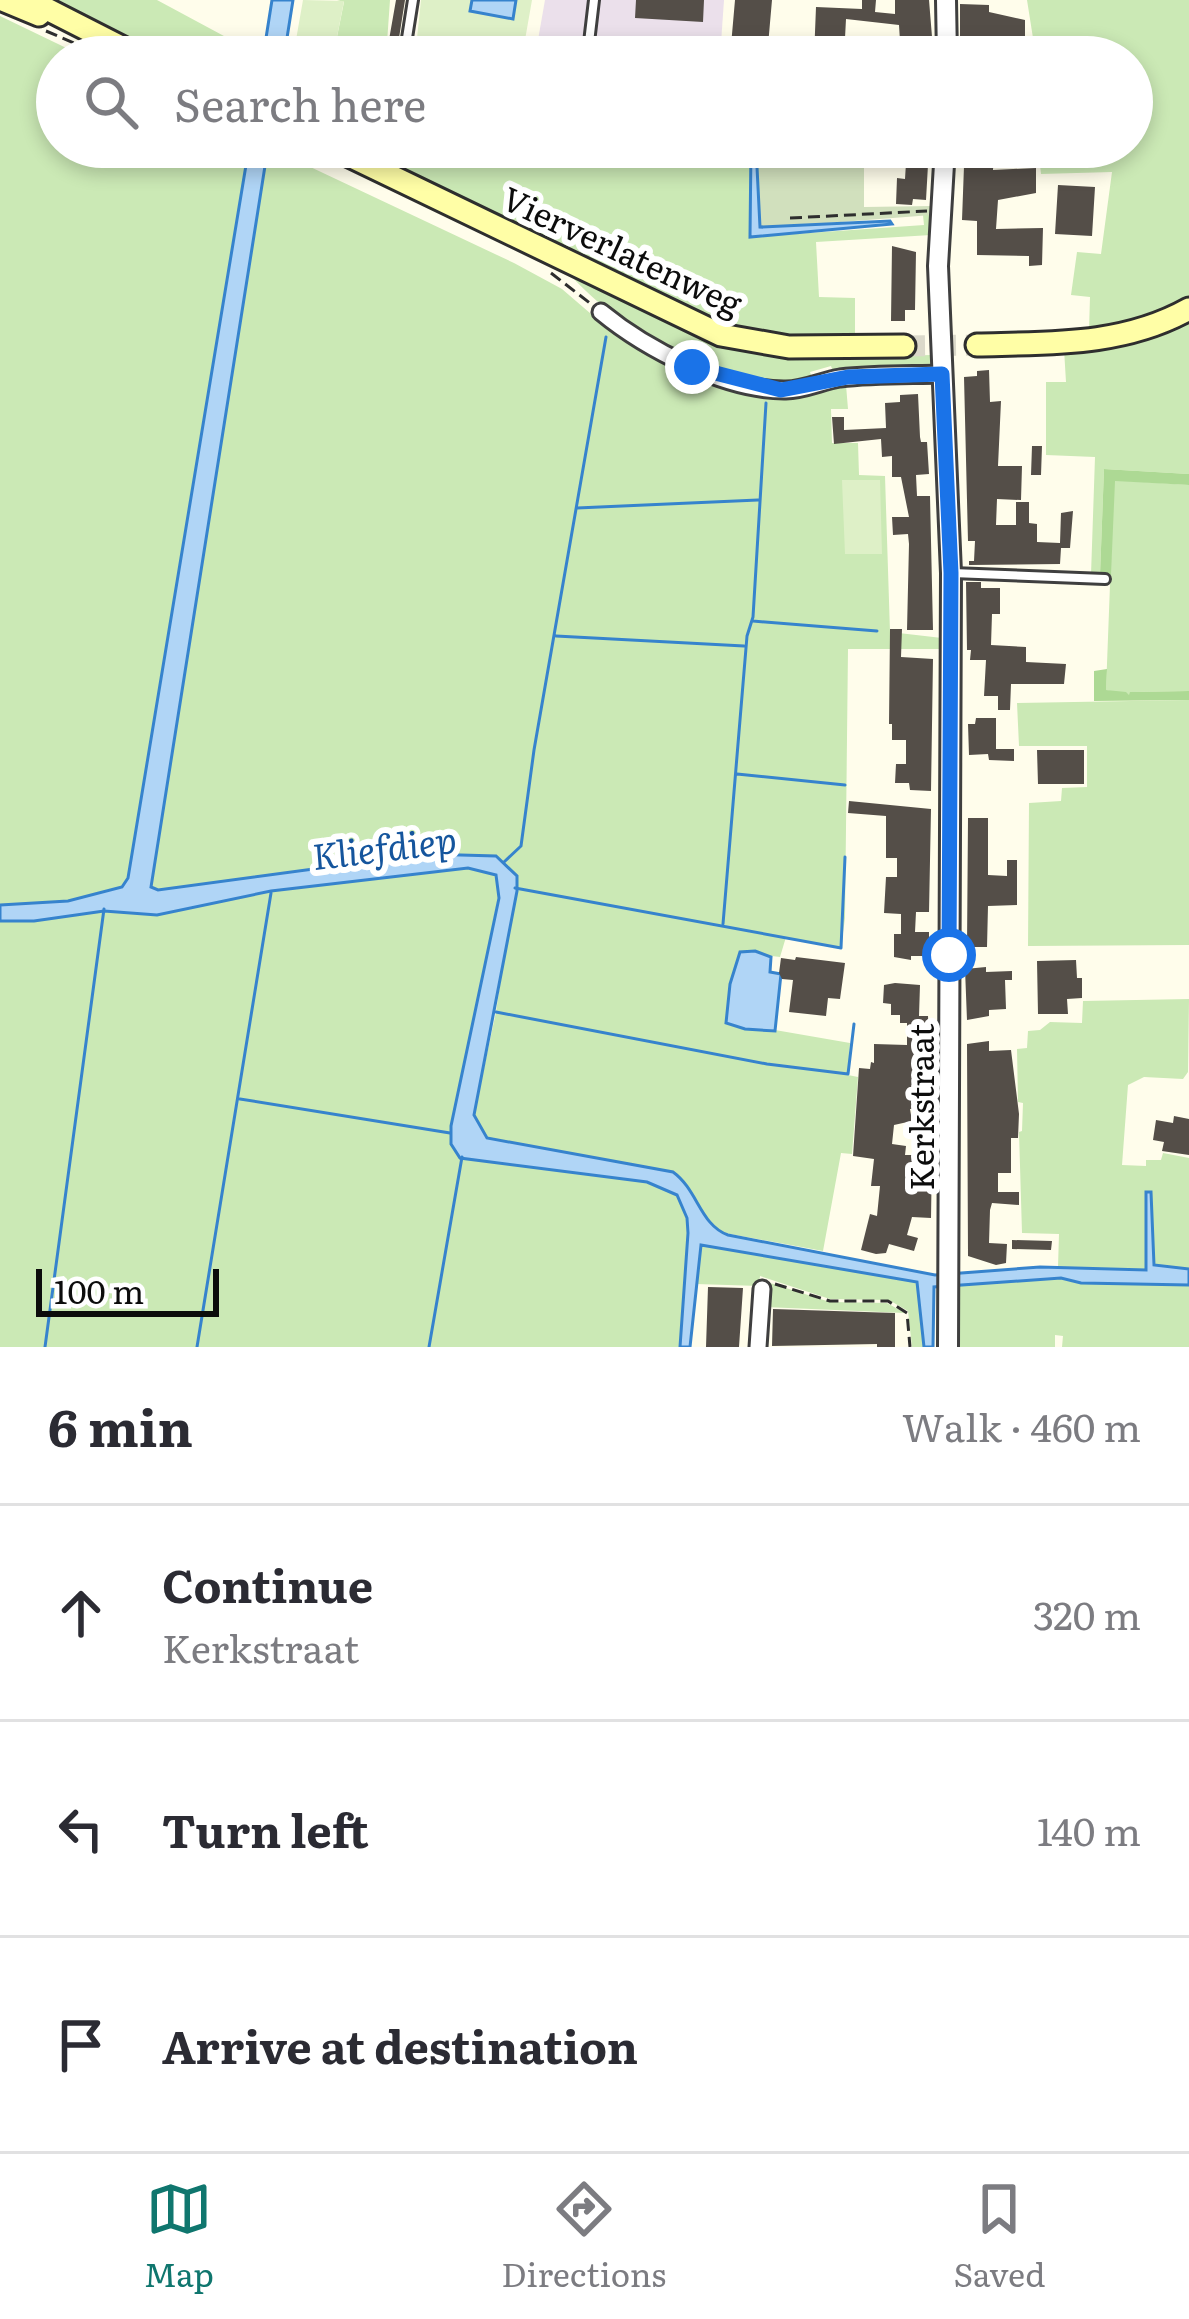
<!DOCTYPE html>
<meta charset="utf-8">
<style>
:root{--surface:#fff;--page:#f2f2f3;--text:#2b2b33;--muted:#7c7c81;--line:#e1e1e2;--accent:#0f766e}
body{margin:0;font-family:Literata,serif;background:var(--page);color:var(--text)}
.scale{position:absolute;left:36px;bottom:30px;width:183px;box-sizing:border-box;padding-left:12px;border:6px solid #0c0c0c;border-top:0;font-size:33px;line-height:42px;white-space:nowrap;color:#0c0c0c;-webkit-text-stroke:9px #fff;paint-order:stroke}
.stop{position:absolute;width:36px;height:36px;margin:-27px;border:9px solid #1a73e8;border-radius:50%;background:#fff}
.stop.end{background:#1a73e8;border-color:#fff;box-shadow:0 3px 12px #0008}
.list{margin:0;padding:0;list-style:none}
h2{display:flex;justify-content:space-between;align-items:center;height:156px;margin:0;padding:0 48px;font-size:51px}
h2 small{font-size:39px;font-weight:400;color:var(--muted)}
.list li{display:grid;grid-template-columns:78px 1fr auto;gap:36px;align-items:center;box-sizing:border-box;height:216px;padding:0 48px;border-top:3px solid var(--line)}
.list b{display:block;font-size:45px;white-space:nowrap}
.list p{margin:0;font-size:39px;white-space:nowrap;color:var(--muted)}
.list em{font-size:39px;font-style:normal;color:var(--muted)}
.icon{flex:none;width:66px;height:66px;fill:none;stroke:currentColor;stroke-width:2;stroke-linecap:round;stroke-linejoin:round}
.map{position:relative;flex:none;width:1189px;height:1347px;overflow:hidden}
.search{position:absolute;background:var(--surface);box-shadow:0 6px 18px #0003;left:36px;right:36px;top:36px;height:132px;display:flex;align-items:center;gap:30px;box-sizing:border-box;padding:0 42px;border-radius:66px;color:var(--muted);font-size:45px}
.sheet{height:804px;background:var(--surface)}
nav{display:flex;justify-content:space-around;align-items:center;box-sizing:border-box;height:168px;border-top:3px solid var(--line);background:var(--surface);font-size:33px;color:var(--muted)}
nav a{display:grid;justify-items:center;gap:6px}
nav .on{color:var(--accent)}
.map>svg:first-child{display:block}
.industrial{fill:#ebe0eb}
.green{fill:#cbe9b5}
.forest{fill:#add994}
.cemetery{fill:#d1e0bd}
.pitch{fill:#def0c7}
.water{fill:#b0d5f6;stroke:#3683cd;stroke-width:3}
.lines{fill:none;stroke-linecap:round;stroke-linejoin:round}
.stream{stroke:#3683cd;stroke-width:3}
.building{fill:#544e48}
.secondary-tunnel{stroke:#dbd9ca;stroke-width:21;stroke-dasharray:21 10;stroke-linecap:butt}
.service-casing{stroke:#3f3f3f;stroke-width:14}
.minor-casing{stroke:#3f3f3f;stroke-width:21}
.tertiary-casing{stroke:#3f3f3f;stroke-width:24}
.secondary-casing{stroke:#2e2e2e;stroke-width:27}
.path{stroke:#2e2e2e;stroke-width:3;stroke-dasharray:12 6;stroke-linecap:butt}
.service{stroke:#fff;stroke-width:8}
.minor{stroke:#fff;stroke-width:15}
.tertiary{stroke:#fff;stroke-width:18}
.secondary{stroke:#fffea6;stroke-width:21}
.route{stroke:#1a73e8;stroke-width:15}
.labels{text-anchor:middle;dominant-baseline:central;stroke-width:12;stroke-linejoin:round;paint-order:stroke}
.street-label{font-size:33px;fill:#0c0c0c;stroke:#fff}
.water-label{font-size:36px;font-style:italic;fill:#15559d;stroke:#fff}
</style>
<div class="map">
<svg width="1189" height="1347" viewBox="0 0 1189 1347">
<rect width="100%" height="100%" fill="#fffdeb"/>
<path class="industrial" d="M545 0H724L720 57H535Z"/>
<path class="green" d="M39 0H157L263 57H161Z
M337 0H390L386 57H333L344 2Z
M1027 0H1189V301L1148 320 1089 331 1090 297 1071 295 1077 252 1101 254 1112 172 1041 174 1038 147H1132V57H1036Z
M0 16 85 57H57V147H249L129 878 122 887 68 901 0 905Z
M268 147 514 263 562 289 605 326 749 389 846 385 848 409H831L832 443H858L859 475 885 476 890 632 942 638V649H848L845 918 841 948 786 937 780 957 740 952 745 1029 775 1030 850 1043 848 1075 858 1077 852 1154 841 1153 823 1251 719 1232C698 1216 696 1189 673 1172L487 1138 474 1115 496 1012 516 876 425 854 158 890 151 887Z
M347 147H751L750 237 924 225 923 215H932L931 235 816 242 819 297 855 298V337H769L734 331Z
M566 270 790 358 932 355 933 370 834 375 831 366 810 372 813 381C800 382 787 385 775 384 702 381 612 324 566 270Z
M1189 319V474L1104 469 1100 575H1091L1095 457 1046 455V382H1066L1064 349C1109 346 1148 339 1189 319Z
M1114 480 1189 485V691L1131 692 1130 696 1106 690Z
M1189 700V945L1028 946 1029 803 1061 801 1062 788 1087 787V746H1019L1017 703Z
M468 868 496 876 500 888 451 1126 456 1154 461 1158 647 1182 677 1195 687 1218 688 1233 680 1347H0V921H34L104 911 157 915 271 891Z
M1189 999 1188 1072 1183 1079 1144 1077 1128 1085 1122 1165 1146 1166V1160H1161L1163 1153 1189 1158V1269L1154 1265 1152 1197 1146 1192 1147 1270 1058 1267 1059 1234 1022 1233 1019 1132 1022 1131 1023 1103 1018 1102 1017 1049 1027 1048 1028 1031 1040 1030 1050 1022 1082 1023 1083 1001Z
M700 1245 917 1282 924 1347H912L908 1311 889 1300 830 1299 760 1276 759 1286 696 1284Z
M1061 1278 1081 1283 1189 1285V1347H1062L1063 1336 1055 1335V1347H957L959 1285Z
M767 1282 830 1302 887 1303 905 1313 765 1307Z"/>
<path class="forest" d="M1104 469 1189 474V485L1115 481 1111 575H1100Z
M1107 669 1106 690 1126 692 1129 695 1130 692 1189 691V700L1094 701V671Z"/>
<path class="cemetery" d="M756 147H864V207L932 206V215L762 228 758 225Z"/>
<path class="pitch" d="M303 0 344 1 333 57H293Z
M421 0H532L522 57H415Z
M842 480H880L882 554H845Z"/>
<path class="water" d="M272 0H293L284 57H263Z
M472 0H516L513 19 470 11Z
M249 147H268L151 887 158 890 425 854 496 856 517 876V891L474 1115 487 1138 673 1172C698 1190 700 1225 728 1235L935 1275 1040 1267 1146 1270V1192H1151L1154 1265 1189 1269V1285L1081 1283 1061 1278 934 1287 933 1347H924L917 1282 701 1245 690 1347H680L688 1233 687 1218 677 1195 647 1182 460 1158 451 1144V1126L499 898 496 875 468 868 271 891 157 915 104 911 34 921H0V905L68 901 122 887 128 878Z
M751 147H756L760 227 890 221 892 224 750 237Z
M755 951 771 957 770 972 781 974 775 1031 745 1029 726 1023 730 984 740 952Z"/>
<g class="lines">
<path class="stream" d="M577 508 758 500
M753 621 877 631
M556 636 744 646
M737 774 845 785
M504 862 521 846 534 750 606 337
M515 888 841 948 845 857
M723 924 747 636 753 617 766 403
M496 1012 767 1064 848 1074 854 1024
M240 1099 450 1133
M45 1347 104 909
M197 1347 271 893
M429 1347 462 1157"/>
</g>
<path class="building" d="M396 0H405L396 57H386Z
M636 0H704L703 22 635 18Z
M735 0H772L767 57H730Z
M862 0H876L875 12 895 14V0H929L933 49H929L930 57H901L899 25 846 19 844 57H814L816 7 862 9Z
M960 4 989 5V12L1025 20V46L1030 57H960Z
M634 45 704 49V57H634Z
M907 147H929L926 200 913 199 912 205 896 204 897 178 905 179Z
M960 151 994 152 993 170 1036 168V193L998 200 996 229 1043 228 1042 265 1029 266V256L977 255V221L962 220 964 166H960Z
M1058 185 1095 187 1092 236 1055 234Z
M892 246 916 252 915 310H905V321H891Z
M989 370 990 402 1001 401 998 466H1022L1021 500 997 499 996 525H1016V502H1029V523L1037 524V542L1060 543 1061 513 1073 511 1070 548H1061L1060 564 969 565V561H974L975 541H968L964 377 977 376V371Z
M918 394 920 437 921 442H927L929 474 916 475 917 496H930L933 630H907L909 544 908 534 893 535 892 517H909L901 477H892V456L882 457 881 439 834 444 832 417H844V430L886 428 885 403 900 402V395Z
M1032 446H1042L1041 475H1031Z
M966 582H981V588H1000V614H992L991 645 1026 647V662L1066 664 1064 684H1011L1010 710H998V696H984L986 660H970L971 650H967Z
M890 629H902L901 657 933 659 931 791 910 790 909 783H895L896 764H906V740H892V724H889Z
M976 718H996V749H1014V761L989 760 988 754 969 755 968 724H975Z
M1037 750H1084V784H1038Z
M849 801 931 809 929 912H916L915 932H929V956H911V960L894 957V934H901V914L884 913 886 877H897V858H886V816L848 813Z
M968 818H988V875L1007 876V860H1017V905L988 906 987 947H967Z
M796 957 845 963 840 999 828 998 826 1016 789 1012 793 980 782 979 779 973 781 958 795 960Z
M1076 960 1077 978H1082V998L1067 999 1068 1014H1038L1037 961Z
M986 967V972L1012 971V980H1005L1006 1009 989 1010V1016L967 1020 965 969Z
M895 983 920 985 919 1016H928L932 1108 910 1109 912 1121 894 1125 892 1144 906 1146 905 1155H932L931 1218 912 1217 907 1235 918 1238 914 1251 889 1244 886 1253 876 1254 861 1250 870 1214 877 1216 880 1186H871L874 1159 853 1156 859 1068 870 1069 871 1062 874 1063V1044L907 1045V1023H900V1015H891V1004L883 1003 884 985Z
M989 1041V1051L1011 1050 1019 1114 1018 1138H1011V1173H998V1192H1019V1205L992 1203 990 1210 989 1243 1007 1244 1006 1263 996 1265 968 1256 967 1044Z
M1174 1116 1189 1119V1155L1162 1151 1164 1142 1153 1140 1156 1120 1173 1123Z
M1012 1240 1052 1241 1051 1250 1012 1249Z
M708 1287 743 1288 739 1347H706Z
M773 1309 895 1313V1347H877V1344L772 1346Z"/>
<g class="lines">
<path class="secondary-tunnel" d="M904 346 977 345"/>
<defs>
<path id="service" d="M588 51 594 0
M404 57 413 0
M952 573 1105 579"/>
<path id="minor" d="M601 312C646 349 726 391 786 390 804 390 822 381 840 378 874 374 908 375 942 374
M758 1347 762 1289"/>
<path id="tertiary" d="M946 0 947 57
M945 147 938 266 951 573 948 1347"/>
<path id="secondary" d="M3 0 39 15
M29 0 141 57
M331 147 721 335 789 347 904 346
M977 345C1050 343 1123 346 1189 309"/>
</defs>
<use href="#service" class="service-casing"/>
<use href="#minor" class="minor-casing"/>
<use href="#tertiary" class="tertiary-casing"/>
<use href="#secondary" class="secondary-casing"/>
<path class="path" d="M46 31 81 46
M291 147 322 162
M790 218 927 211
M551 273 591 304
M775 1284 830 1301H888L907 1313 910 1347"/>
<use href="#service" class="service"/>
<use href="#minor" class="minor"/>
<use href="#tertiary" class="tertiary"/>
<use href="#secondary" class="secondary"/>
</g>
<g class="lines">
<path class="route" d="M692 367 781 390 848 377 942 374 951 573 949 955"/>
</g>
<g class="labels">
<g class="street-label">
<text transform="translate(623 249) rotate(25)">Vierverlatenweg</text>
<text transform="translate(919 1107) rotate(-90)">Kerkstraat</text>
</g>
<g class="water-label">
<text transform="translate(384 846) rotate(-7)">Kliefdiep</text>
</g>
</g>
</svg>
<div class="scale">100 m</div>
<div class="stop" style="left:949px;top:955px"></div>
<div class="stop end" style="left:692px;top:367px"></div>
<div class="search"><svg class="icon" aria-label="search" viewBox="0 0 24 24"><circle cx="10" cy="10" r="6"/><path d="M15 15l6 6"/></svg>Search here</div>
</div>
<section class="sheet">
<h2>6 min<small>Walk · 460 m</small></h2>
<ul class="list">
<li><svg class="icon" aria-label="ahead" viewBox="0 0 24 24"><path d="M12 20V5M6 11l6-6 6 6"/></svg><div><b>Continue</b><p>Kerkstraat</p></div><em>320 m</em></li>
<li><svg class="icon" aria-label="left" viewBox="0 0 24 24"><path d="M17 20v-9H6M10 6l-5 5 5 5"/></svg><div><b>Turn left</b></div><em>140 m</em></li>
<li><svg class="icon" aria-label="arrive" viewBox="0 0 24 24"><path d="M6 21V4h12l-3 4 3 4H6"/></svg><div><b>Arrive at destination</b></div></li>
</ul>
</section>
<nav>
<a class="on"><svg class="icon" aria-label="map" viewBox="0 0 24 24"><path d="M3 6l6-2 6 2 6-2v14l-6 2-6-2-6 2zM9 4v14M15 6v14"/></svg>Map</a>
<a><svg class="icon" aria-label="directions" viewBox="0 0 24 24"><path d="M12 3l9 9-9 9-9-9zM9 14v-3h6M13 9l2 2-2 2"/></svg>Directions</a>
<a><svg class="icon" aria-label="saved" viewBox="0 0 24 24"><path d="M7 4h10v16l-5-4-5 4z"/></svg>Saved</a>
</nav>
